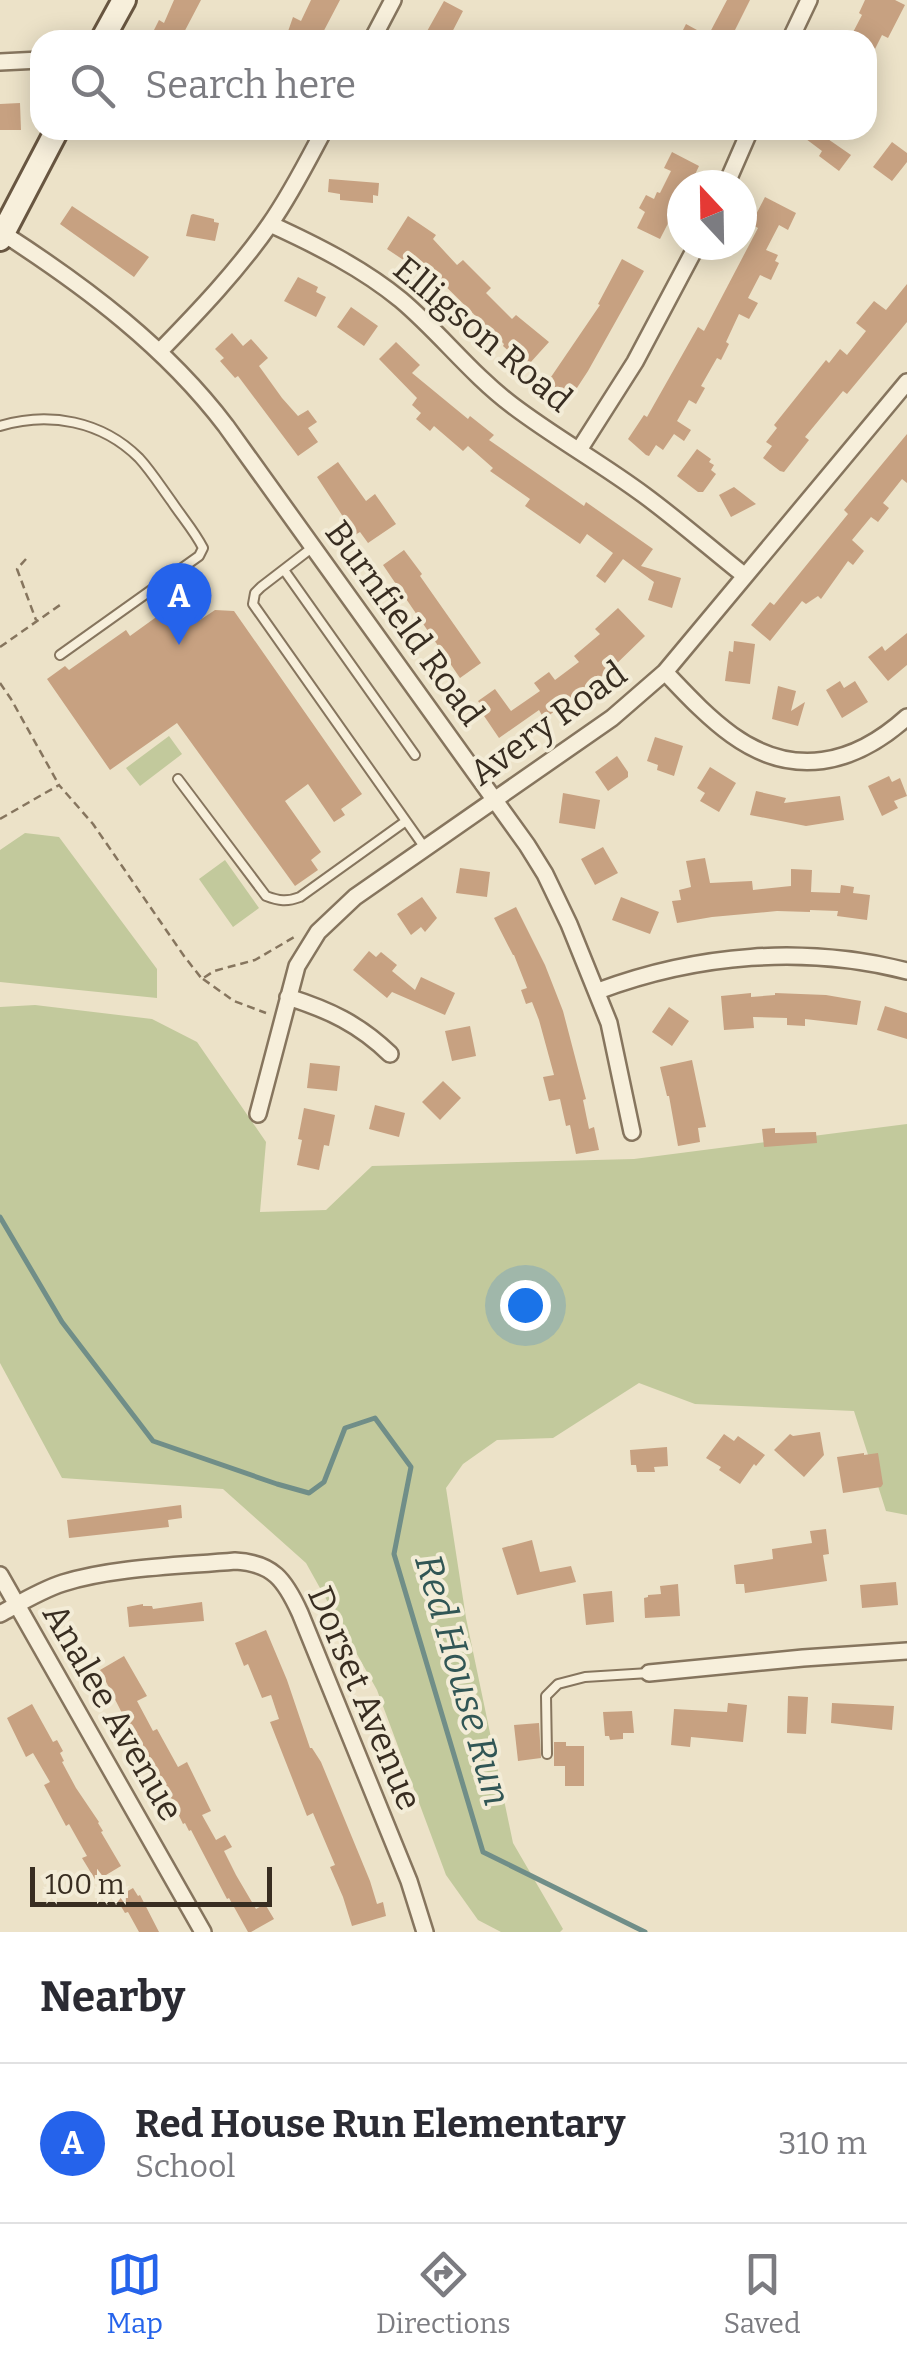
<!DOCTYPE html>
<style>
:root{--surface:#fff;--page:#f2f2f3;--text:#2b2b33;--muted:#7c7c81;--line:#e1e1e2;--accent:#2563eb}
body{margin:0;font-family:Bitter,serif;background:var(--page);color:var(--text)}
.compass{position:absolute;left:667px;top:170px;width:90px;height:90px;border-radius:50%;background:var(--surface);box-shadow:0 5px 25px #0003;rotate:338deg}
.scale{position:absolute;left:30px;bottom:25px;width:242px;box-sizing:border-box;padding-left:10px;border:5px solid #382d21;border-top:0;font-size:28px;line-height:35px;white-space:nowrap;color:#382d21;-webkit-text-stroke:8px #f3ecd7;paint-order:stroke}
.you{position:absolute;left:525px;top:1305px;width:35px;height:35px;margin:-25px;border:8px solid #fff;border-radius:50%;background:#1a73e8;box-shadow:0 0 0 15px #1a73e833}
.badge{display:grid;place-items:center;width:65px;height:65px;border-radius:50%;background:var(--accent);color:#fff;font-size:32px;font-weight:700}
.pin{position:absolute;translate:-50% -82px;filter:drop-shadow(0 2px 5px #0008)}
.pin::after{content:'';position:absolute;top:52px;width:35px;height:30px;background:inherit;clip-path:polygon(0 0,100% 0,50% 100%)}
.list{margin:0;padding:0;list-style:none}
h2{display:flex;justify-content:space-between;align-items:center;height:130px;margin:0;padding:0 40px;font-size:42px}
h2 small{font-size:32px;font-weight:400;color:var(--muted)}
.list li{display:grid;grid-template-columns:65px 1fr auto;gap:30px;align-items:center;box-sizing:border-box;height:160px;padding:0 40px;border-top:2px solid var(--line)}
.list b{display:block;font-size:38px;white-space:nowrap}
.list p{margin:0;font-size:32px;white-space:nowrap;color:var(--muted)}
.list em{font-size:32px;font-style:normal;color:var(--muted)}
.icon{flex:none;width:55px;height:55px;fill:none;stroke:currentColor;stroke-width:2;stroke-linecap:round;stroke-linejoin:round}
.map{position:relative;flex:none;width:907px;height:1932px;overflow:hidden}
.search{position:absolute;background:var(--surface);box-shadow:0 5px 25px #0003;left:30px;right:30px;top:30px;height:110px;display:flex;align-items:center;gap:25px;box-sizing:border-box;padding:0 35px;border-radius:30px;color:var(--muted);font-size:38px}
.sheet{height:290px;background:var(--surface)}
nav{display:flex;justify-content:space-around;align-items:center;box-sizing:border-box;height:140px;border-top:2px solid var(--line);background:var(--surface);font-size:28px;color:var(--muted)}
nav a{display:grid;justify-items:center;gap:5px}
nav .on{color:var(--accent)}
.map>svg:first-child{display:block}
.green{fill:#c2c99c}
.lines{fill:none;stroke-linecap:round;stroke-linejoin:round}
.stream{stroke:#708e88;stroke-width:5}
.building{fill:#c7a181}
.lane-casing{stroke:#86755e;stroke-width:12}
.street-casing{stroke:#86755e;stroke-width:20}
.secondary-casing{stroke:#685641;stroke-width:28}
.path{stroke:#86755e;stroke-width:2.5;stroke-dasharray:8 5;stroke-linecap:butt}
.lane{stroke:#f7efdb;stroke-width:8}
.street{stroke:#f7efdb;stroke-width:15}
.secondary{stroke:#f7efdb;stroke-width:22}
.labels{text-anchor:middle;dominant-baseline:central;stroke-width:8;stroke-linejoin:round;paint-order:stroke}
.street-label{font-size:35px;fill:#382d21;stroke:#f3ecd7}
.water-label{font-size:38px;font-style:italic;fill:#315655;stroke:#f3ecd7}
</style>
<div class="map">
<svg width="907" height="1932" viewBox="0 0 907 1932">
<rect width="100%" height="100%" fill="#ece2c8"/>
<path class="green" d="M169 736 182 754 140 786 126 768Z
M25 833 59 837 157 969V998L0 982V850Z
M225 860 259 908 233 927 199 879Z
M35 1005 152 1019 197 1042 266 1142 260 1212 326 1210 372 1166 634 1159 907 1124V1515L886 1511 854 1411 695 1404 639 1383 553 1438 497 1440 463 1464 446 1488 466 1618 513 1843 563 1929 560 1932H501L478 1920 446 1875 377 1690 306 1563 223 1489 62 1478 0 1363V1007Z"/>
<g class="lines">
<path class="stream" d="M0 1217 62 1322 153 1441 277 1484 309 1493 324 1482 345 1428 375 1418 411 1467 394 1554 483 1852 645 1932"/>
</g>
<path class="building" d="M174 0H201L180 40H149L159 20 164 23Z
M311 0H340L319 40H285L293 17 301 21Z
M727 0H750L730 40H678L686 24 708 36Z
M865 0H895L905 5 888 38 882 35 867 65V40H849L862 15 859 13Z
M444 1 463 11 448 40H439L426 33Z
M20 103 21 130H0V104Z
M794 130H830L825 137 851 155 839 171 819 156 822 151Z
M892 142 907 153V162L892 181 873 167Z
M672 152 699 166 690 185H682V196L660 239 637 228 645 212 639 208 646 195 654 199 657 192 660 193 671 171 664 168Z
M329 179 379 183 378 196 373 195V203L340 200V194L328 192Z
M765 197 796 213 788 230 779 225 766 250 778 255 775 261 779 263 771 280 760 275 748 298 758 303 749 319 739 314 726 342 729 344 721 360 717 358 701 386 705 388 696 404 689 400 677 421 691 430 684 441 674 434 663 450 656 445 649 456 646 455 628 439 644 415 647 417 698 327 704 331 758 228 751 224Z
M72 206 149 257 134 277 60 224Z
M193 214 214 219V222L219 223 215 241 186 236 191 215Z
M408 216 436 235 433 239 457 265 463 260 491 288 486 293 512 319 516 315 549 342 530 363 523 364 503 346 504 344 419 260 414 267 387 249Z
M622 259 644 271 588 371 571 397 567 396 551 386 549 383 553 378 551 377 600 305 598 304Z
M298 277 318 287 316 292 326 297 316 317 284 301Z
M907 284V322L847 394 843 391 805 437 809 440 784 472 780 471 763 458 772 446 766 442 777 428 774 425 826 360 829 363 840 349 847 355 866 331 856 323 874 301 886 310Z
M351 307 378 326 364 346 337 327Z
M232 333 243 346 251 339 268 358 259 366 282 398 298 416 308 410 317 422 308 428 318 442 298 456 238 376 235 378 220 361 224 358 215 349Z
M396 342 420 365 412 373 468 419 470 416 494 435 489 440 584 506 586 502 653 549 641 566 681 578 672 608 648 600 654 582 623 559 605 583 596 576 613 553 587 534 580 544 525 506 530 499 490 471 493 468 468 446 463 451 434 426 430 431 416 419 421 413 412 405 417 398 379 359Z
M907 434V483L902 479 883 503 889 508 878 522 871 517 852 540 864 551 853 565 848 561 821 599 818 596 806 604 802 601 770 641 751 625 770 602 774 605 848 514 844 510Z
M697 449 711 459 709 462 714 465 711 470 716 474 703 492H698L677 476Z
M338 462 366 501 375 494 396 524 368 543 360 532 355 535 317 477Z
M734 487 756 504 731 517 719 495Z
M404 550 422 574 420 576 481 663 460 678 383 565Z
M184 597 200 620 215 610 234 611 362 794 341 809 345 815 334 822 308 784 285 801 321 852 311 860 318 870 295 886 177 723 110 770 47 679 65 666 69 670 126 630 130 636Z
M618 608 645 636 609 671 544 719 539 710 499 738 482 713 485 711 478 701 495 689 511 711 540 691 534 683 549 672 555 680 579 662 574 656 600 634 595 629Z
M907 633V665L888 681 868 657 882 646 885 651Z
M734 641 755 644 750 684 725 681 729 651 733 652Z
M840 681 844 688 855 681 868 702 842 718 826 690Z
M778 686 796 691 791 711 805 702 798 726 772 719Z
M655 737 683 746 674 776 657 770 658 765 647 761Z
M617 756 628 772V777L608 791 595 772Z
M710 767 736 783 719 812 700 801 705 793 697 788Z
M889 776 892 782 900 778 907 796 894 801 898 808 882 816 868 786Z
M756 791 786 798 784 803 840 796 844 820 806 826 750 815Z
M563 793 600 800 595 829 559 823Z
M603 847 618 873 595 885 581 859Z
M705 858 710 883 752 881 753 890 791 886V869L812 870 811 892 840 893 841 885 854 887 853 893 870 895 867 920 837 916 838 911 810 910V912L777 911 712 917 677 923 672 901 681 900 679 890 691 887 686 861Z
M460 868 490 872 487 897 456 893Z
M422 897 437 918 425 932 421 927 411 935 397 914Z
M621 897 659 912 650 934 612 920Z
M516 907 545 965 563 1011 586 1099 583 1100 589 1129 594 1127 599 1150 576 1154 570 1125 566 1126 560 1099 549 1101 543 1077 554 1075 539 1020 532 1002 526 1004 521 990 527 988 514 955H513L494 918Z
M369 951 376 957 381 952 397 965 392 971 415 990 421 977 455 993 445 1015 392 992 387 998 353 970Z
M751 993V997L775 995V993L826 995 861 1001 857 1025 805 1019V1026L787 1025V1018L753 1017 754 1028 724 1030 721 996Z
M885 1006 907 1013V1039L877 1030Z
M669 1007 689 1021 672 1046 652 1032Z
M470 1026 476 1056 452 1061 445 1031Z
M692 1060 706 1127 698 1128 700 1142 678 1146 669 1096H667L660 1067Z
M310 1063 340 1066 337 1091 307 1088Z
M443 1081 461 1098 440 1120 422 1102Z
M375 1105 405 1113 399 1137 369 1129Z
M304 1108 335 1115 329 1146 324 1145 319 1170 297 1165 302 1140 298 1139Z
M775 1128V1133L816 1132 817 1143 764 1147 762 1129Z
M820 1432 824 1455 804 1477 774 1450 790 1434 793 1436Z
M724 1434 734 1441 738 1436 765 1455 756 1466 754 1464 740 1484 719 1470 721 1467 706 1458Z
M667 1447 668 1466 654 1467 655 1472H637L636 1465H631L630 1450Z
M864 1453V1455L878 1453 883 1484 881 1487 843 1493 837 1457Z
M181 1505 182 1518 168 1520 169 1527 69 1538 67 1520Z
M826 1529 829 1554 823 1555 827 1581 745 1593 744 1584H736L734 1565 773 1559 772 1549 812 1543 810 1531Z
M532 1540 540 1572 571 1566 576 1582 517 1595 502 1548Z
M896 1582 898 1605 862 1608 860 1585Z
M678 1584 680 1616 645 1618 644 1598 648 1597V1595L661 1594 660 1586Z
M612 1591 614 1622 586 1625 583 1594Z
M202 1602 204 1621 129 1627 127 1607 143 1604V1606H152L153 1609Z
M266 1630 287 1680 310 1748H312L321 1762 370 1881 377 1904 383 1902 386 1916 352 1926 343 1897 330 1867 335 1865 313 1813 307 1816 270 1722 279 1719 271 1695 262 1698 248 1664 244 1666 235 1643Z
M124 1656 147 1696 137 1701 153 1731 157 1729 178 1767 187 1762 211 1811 202 1815 216 1840 225 1835 232 1847 224 1851 236 1875 256 1909 265 1904 274 1919 251 1932H248L229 1898 227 1899 191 1830 189 1831 185 1823 183 1824 165 1787 163 1788 147 1762 100 1670Z
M788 1696 808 1697 806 1734 787 1733Z
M728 1703 747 1705 743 1742 691 1737 690 1747 671 1745 674 1709 727 1712Z
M832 1703 894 1706 892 1730 831 1723Z
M32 1704 53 1742 57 1740 63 1751 60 1753 64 1761 62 1762 76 1788 99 1822 98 1823 103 1831 101 1832 121 1866 96 1881 82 1858 87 1856 69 1824 66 1826 44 1785 50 1782 33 1753 26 1757 7 1718Z
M632 1711 634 1733H623V1739L610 1740 609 1736H605L603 1712Z
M539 1723 541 1758 518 1761 514 1725Z
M554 1742H566V1746H584V1786H565V1766H554Z
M133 1888 138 1896 140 1895 159 1932H139L128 1912 125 1913 116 1898Z"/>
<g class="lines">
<defs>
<path id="lane" d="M0 426C49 411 102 421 139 458 151 471 161 487 172 502 182 517 195 532 203 548L199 556 60 655
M313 547 261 587 255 593 253 604 425 848
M284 570 415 755
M178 779 266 896C279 901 287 902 300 897L406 821
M547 1754 546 1696 558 1684 585 1677 649 1673"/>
<path id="street" d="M372 40 393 0
M790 40 809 0
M0 62 40 60
M726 185 750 130
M270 224C316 245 362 268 401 300 440 333 471 374 512 405 554 437 601 463 644 495 678 520 711 549 745 576
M4 234C86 287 166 347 226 426L527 845 545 874 569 924 609 1023 632 1132
M159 352C199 311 238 270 270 224 291 194 307 162 324 130
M579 450 635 362 697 245
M665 672C686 694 707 717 732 735 793 779 854 765 907 717
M598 991C697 954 804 945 907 971
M288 997C329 1010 359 1024 390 1054
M258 1114 297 966 318 932 355 897 612 718 665 672 907 382
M0 1575 203 1932
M0 1614C20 1603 41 1590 63 1583 114 1567 181 1566 235 1561 273 1563 285 1580 300 1613L409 1881 425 1932
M649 1673 803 1658 907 1651"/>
<path id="secondary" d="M102 40 124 0
M0 239 57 130"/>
</defs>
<use href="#lane" class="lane-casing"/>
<use href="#street" class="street-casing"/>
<use href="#secondary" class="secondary-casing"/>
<path class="path" d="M26 559 17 569 36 620
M0 647 60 605
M0 683 11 699 59 785
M0 819 59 785 93 824 184 956 202 979 214 971 255 960 296 936
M203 979 234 1001 266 1013"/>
<use href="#lane" class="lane"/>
<use href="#street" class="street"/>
<use href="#secondary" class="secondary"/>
</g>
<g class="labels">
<g class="street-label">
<text transform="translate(483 334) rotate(40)">Elligson Road</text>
<text transform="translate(405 623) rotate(54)">Burnfield Road</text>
<text transform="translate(548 723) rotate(-36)">Avery Road</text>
<text transform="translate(365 1698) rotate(67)">Dorset Avenue</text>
<text transform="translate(113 1712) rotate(60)">Analee Avenue</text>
</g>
<g class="water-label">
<text transform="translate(463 1680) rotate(74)">Red House Run</text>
</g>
</g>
</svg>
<svg class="compass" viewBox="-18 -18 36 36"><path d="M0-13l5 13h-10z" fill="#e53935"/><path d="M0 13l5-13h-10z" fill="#7c7c81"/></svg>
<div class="scale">100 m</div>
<div class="you"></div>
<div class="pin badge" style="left:179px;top:645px">A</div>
<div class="search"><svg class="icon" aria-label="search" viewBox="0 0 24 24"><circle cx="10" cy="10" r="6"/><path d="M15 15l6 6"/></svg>Search here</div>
</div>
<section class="sheet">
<h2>Nearby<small></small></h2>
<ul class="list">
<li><span class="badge">A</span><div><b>Red House Run Elementary</b><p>School</p></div><em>310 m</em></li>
</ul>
</section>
<nav>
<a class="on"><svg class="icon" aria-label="map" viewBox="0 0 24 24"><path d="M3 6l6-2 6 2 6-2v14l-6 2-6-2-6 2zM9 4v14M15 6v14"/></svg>Map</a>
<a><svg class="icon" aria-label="directions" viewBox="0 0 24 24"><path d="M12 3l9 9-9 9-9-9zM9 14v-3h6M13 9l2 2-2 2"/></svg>Directions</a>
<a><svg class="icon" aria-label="saved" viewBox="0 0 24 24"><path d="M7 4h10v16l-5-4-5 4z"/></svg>Saved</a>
</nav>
